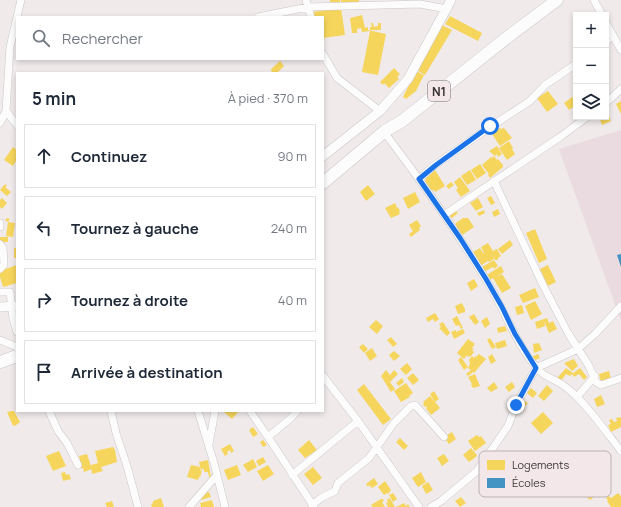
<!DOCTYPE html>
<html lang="fr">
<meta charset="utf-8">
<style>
:root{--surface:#fff;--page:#f6f6f7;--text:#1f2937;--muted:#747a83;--line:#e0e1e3}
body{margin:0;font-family:Manrope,sans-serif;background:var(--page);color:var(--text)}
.controls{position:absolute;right:12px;top:12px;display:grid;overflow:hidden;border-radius:0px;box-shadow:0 2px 6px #0003}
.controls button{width:36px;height:36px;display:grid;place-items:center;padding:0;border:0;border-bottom:1px solid var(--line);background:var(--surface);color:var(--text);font:20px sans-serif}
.stop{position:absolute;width:12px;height:12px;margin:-9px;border:3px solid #1a73e8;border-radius:50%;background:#fff}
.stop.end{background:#1a73e8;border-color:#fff;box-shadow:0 1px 4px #0008}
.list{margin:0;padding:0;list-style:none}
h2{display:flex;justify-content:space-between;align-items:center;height:52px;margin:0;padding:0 16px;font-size:17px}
h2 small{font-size:13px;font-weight:400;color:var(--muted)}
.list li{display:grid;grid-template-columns:26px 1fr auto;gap:12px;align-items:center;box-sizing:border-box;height:64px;margin:0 8px 8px;padding:0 8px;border:1px solid var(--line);border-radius:0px}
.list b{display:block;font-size:15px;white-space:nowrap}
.list em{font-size:13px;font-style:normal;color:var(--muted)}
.icon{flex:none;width:22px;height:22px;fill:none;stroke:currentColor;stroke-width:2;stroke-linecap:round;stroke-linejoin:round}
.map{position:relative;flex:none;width:621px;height:507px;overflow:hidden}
.search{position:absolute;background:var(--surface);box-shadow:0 2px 6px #0003;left:16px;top:16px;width:308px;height:44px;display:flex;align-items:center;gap:10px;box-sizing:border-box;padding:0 14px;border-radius:0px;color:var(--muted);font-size:15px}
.panel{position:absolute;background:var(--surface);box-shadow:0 2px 6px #0003;left:16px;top:72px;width:308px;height:340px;border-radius:0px}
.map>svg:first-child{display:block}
.built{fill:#e9dbdf}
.homes{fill:#f6d55c}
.schools{fill:#4393c3}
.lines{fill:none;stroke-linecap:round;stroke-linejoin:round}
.minor-casing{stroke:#ccc7c8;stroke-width:8}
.tertiary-casing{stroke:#ccc7c8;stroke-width:10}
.trunk-casing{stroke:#ccc7c8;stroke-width:13}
.minor{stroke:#fdfcfc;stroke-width:7}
.tertiary{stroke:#fdfcfc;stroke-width:9}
.trunk{stroke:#fdfcfc;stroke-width:12}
.route{stroke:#1a73e8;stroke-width:5}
.labels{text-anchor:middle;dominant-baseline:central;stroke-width:4;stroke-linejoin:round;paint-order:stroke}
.shield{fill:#f3e7ea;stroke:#716a6b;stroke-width:1}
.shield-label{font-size:12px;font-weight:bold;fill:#393435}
.key{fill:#f3e7ea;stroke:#bbb1b4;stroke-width:1}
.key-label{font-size:11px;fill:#393435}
</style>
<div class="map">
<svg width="621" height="507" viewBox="0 0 621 507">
<rect width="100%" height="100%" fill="#f0eaeb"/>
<path class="built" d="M621 130V321L559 149Z"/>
<path class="homes" d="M330 0H340V3L330 2Z
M341 0H359V4H341Z
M341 8 345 35 323 38V17H313L312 12Z
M362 15 365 28 368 27V30L386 34 378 75 362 72 370 31 362 32 361 28 357 29V33H352L350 18Z
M450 16 482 33 478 41 445 24Z
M371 23H373L374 27 378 26V23H381V30H370V27H372Z
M442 25 452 30 425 75 417 70Z
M280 61 284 66 277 73H272L271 69Z
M394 68 400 74 397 77 399 79 389 88 384 83 383 85 380 82Z
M416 71 424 75 416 91 406 99 403 97Z
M548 91 558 104 547 112 537 98Z
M572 97 576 102V105L569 110 564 103Z
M621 101V114L616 104Z
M606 111H607L611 121 602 125 599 117H606Z
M500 128 501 129 504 128 512 138 500 146 492 134Z
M509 141 513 148 512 149 515 154 507 160 499 148Z
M497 146 502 154 498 157 497 154 495 156 489 151Z
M13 147 17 150V162L16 161 13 166 4 160Z
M494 156 497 160 498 159 503 165V167L490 178 488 175 489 174 482 165 491 157 492 158Z
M480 164 486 173 477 179 471 170Z
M435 170 445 186 435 192 434 190 430 191 424 182 426 180 424 177Z
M470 170 476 180 467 185 461 176Z
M460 177 470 191 461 197 456 190 458 188 454 182Z
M451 182 454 185 449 189 446 186Z
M5 184 7 186 5 187 11 192 7 196 0 190Z
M368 185 375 194 366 201 360 192Z
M415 192 420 202 408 209 403 198Z
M491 196 495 203 491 205 487 198Z
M2 198 7 203 2 209 0 207V200Z
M478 198 483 207 476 211 470 203Z
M395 203 397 208 398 207 400 211 399 212 400 214 391 218 385 208Z
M498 209 500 214 494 217 492 212Z
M455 210 458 213 452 218 449 215Z
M484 210 485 213 479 216 477 213Z
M7 218 10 219 8 222 15 223 13 237 6 236 8 222 5 220Z
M463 218H468L474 227 462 235 455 226 456 223Z
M417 220 421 226 419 228 420 230 411 237 409 234 413 231 409 225Z
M535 229 547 259 539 263 526 233Z
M0 237H8V242H0Z
M510 240 513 245 502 254 498 249Z
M488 243 493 251 497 249 501 256 498 258V260H495L491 253 494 259 489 262 488 261 480 266 471 253 480 248 483 253H484L481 247Z
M14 248H17V258H14Z
M494 260 498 266 494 269 493 267 484 272 482 267Z
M17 265V283L3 287 0 277V271Z
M548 265 556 282 548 286 540 269Z
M501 266 504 272 488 281 485 276Z
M502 274 511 288 502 293 493 278Z
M474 279 478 286 471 291 467 283Z
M535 288 539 297 523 303 519 295Z
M535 301 542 314 531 320 525 306Z
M462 303 465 309V312L458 314 455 306Z
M522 305 524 313 517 315 515 307Z
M435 313 439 319 435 322 433 319 428 322 426 318Z
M474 314 479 322 475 325 469 317Z
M457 316 463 328 461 329 459 325 456 326 452 319Z
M487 317 490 324 485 328 481 321Z
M547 318 549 323 553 321 557 329 549 333 544 321 545 326 537 329 535 322Z
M376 320 383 326 377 334 369 327Z
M443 322 450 333 447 336 439 328 441 327 439 324Z
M505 326 507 331 498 333 497 328Z
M463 329 465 333 454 339 451 332 456 330V332Z
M391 337 397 344 393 347 387 340Z
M490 338 496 347 492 349 487 340Z
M468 339 475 344 472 348 474 349 472 350 474 352 471 356 468 357 467 355 464 359 457 353Z
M505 340 507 346 497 349 495 343Z
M539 343 542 350 534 353 533 344Z
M363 344 368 349 364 353 359 347Z
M372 348 377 356 370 361 365 353Z
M394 351 400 356 394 361 389 355Z
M479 354 486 359 474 373 473 372 468 376 466 374 471 370 468 368 470 364 469 360 472 356 474 358 475 356 476 357Z
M492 354 496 361 491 364 488 357Z
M538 354 540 358 533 361 531 357Z
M461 357 468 367 464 370 458 360Z
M574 359 578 366 572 371 564 363Z
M407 363 412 369 406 375 400 369Z
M566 368 573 373 570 376 566 374 561 381 557 378Z
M580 368 587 377 584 380 579 374 574 377 572 374Z
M386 370 390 375 394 370 398 374 390 382 395 389 391 392 381 376Z
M609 371 611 379 601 383 599 374Z
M413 373 419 380 413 385 407 378Z
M475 374 480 386 473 388 471 385 472 384 468 377Z
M402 378 404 382 399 386 396 383Z
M494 382 498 388 491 392 487 388Z
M512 382 515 387 509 392 505 387Z
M406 383 413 393 409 396 410 397 401 402 394 391Z
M364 384 391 419 383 425 357 390Z
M547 385 553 391 544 401 538 396Z
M531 388 537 393 533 398 527 393Z
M434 391 439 399 435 402 430 394Z
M601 395 605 404 597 407 594 399Z
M430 396 440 408 431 415 426 408 427 407 426 406 425 407 423 405 424 403 423 402Z
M525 401 528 403 523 409 520 407Z
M11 411H14L20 422 15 426V425L13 426 7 412Z
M225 411H239L232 419 224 412Z
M543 412 553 423 541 434 531 423Z
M618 417V418L621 417V427L611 432 608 425 611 424 609 420 612 419 614 422 617 421 616 418Z
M253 427 258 434 253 437 249 430Z
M452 432 456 439 449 444 444 437Z
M477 435 479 437 481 436 486 443 475 451 468 441Z
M400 438 408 446 404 450 396 442Z
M263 440 267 445 263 447 260 442Z
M309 440 317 450 305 458 298 450Z
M230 444 234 451 231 453 230 450 227 452 228 454 225 456 221 449Z
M113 447 115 450 117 462 101 467 103 471 92 474 91 465 98 463 95 451Z
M471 448 477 455 476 457 469 462 463 455Z
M59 451 66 466 53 471 46 456Z
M87 454 92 469 84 472 83 468H81L79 460H80L79 456Z
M444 454 449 461 442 466 437 458Z
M263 457 266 462 259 466 256 461Z
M253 459 257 467 248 472 243 465Z
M208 460 211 477H209L208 472H204V469L201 470V467L200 470 202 471 200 477H199L198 480 187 477 191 465 200 467 199 462Z
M237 465 241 475 228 480 224 470Z
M268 465 274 474 263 481 257 471Z
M313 467 322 478 313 485 304 474Z
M65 472 66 475 69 474 71 479 63 481 61 473Z
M421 472 426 482 418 487 412 478Z
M597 473 603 480 600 482 605 488 590 500 584 494 586 491 582 485Z
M374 478 378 484 372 488 369 485 368 487 366 484Z
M385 481 391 490 388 494 387 493 384 495 378 487Z
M428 482 433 490 426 494 422 486Z
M209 492 211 497 201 500 199 494Z
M393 493 397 499 393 502 389 495Z
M618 493 621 496V507H611L607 501 608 500 606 498 609 496 611 498Z
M461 497 466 503 460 507 455 501Z
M161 498 164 507H152L151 504 153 503V501Z
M389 498 391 500 395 507H388L386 503 388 502 387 500Z
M381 499H383L384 501 382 502 385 507H373L371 505Z
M212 500 214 507H201L200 503Z
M112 501 114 507H107L105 503Z
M404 503 406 506 408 504 410 507H396Z"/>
<path class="schools" d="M621 254V267L617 255Z"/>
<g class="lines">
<defs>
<path id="minor" d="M306 0 311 17
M594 0 602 15
M258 17 308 7 420 4 447 9
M606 23 621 50
M606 41 613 35
M323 54 337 78 380 111
M606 103 621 89
M6 111 17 125
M0 123 6 111 10 47 21 0
M385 131 387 136C422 182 455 229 485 278 503 306 515 342 536 367 541 375 551 378 558 382 565 386 572 392 577 397 593 413 607 433 621 451
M419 179 435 165 490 127 530 101 545 85 576 64
M494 181 543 285 568 333 589 366 596 382 601 385 621 378
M444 215 560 137 587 117
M0 223V227
M0 244 3 248 4 265 0 269
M0 292H10L13 318 17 332
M0 340 17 347
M323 376 358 421 419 507
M577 397 595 376
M49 411 58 431 67 443 78 465
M111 411 116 433 127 466 138 507
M198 411 214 463 225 507
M250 411 268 437 314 507
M268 437 291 418 297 411
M209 444 215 411
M292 475 358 421
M312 505 321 498 335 491 338 483 369 458 394 423 411 406 414 405 416 406 444 437
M189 507 217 475
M431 507 441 501 477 471 508 426 516 405 536 368 578 349 595 334 621 306"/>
<path id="tertiary" d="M323 156 380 111 408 79 451 0
M0 307 17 306"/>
<path id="trunk" d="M323 183 385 131 402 121 509 36 557 0
M0 362 17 356"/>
</defs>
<use href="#minor" class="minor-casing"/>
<use href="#tertiary" class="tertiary-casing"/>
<use href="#trunk" class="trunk-casing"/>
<use href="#minor" class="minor"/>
<use href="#tertiary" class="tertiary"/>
<use href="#trunk" class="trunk"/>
</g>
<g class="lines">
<path class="route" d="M490 126 436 165 419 179 460 238 486 279 502 307 515 334 536 368 516 405"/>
</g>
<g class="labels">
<rect class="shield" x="428" y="81" width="22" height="20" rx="3"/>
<g class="shield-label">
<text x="439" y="91">N1</text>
</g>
</g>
<rect x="479" y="451" width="132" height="46" rx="6" class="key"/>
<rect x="487" y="460" width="18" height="10" fill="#f6d55c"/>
<rect x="487" y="478" width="18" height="10" fill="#4393c3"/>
<g class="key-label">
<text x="512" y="469">Logements</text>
<text x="512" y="487">Écoles</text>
</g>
</svg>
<div class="controls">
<button>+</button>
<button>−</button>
<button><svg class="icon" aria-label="layers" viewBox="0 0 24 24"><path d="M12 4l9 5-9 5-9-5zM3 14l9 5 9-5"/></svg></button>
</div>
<div class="stop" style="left:490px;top:126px"></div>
<div class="stop end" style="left:516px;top:405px"></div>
<div class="search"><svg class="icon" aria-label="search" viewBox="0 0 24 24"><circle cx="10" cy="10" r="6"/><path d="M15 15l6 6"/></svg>Rechercher</div>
<section class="panel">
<h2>5 min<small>À pied · 370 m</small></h2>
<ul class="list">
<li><svg class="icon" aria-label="ahead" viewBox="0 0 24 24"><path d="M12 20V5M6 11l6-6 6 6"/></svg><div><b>Continuez</b></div><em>90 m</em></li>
<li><svg class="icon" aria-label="left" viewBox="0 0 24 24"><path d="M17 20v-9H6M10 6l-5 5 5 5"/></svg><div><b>Tournez à gauche</b></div><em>240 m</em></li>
<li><svg class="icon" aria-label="right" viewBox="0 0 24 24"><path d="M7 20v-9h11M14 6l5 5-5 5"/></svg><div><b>Tournez à droite</b></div><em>40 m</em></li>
<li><svg class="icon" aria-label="arrive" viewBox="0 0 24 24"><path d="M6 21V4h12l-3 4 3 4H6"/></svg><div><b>Arrivée à destination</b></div></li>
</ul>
</section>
</div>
